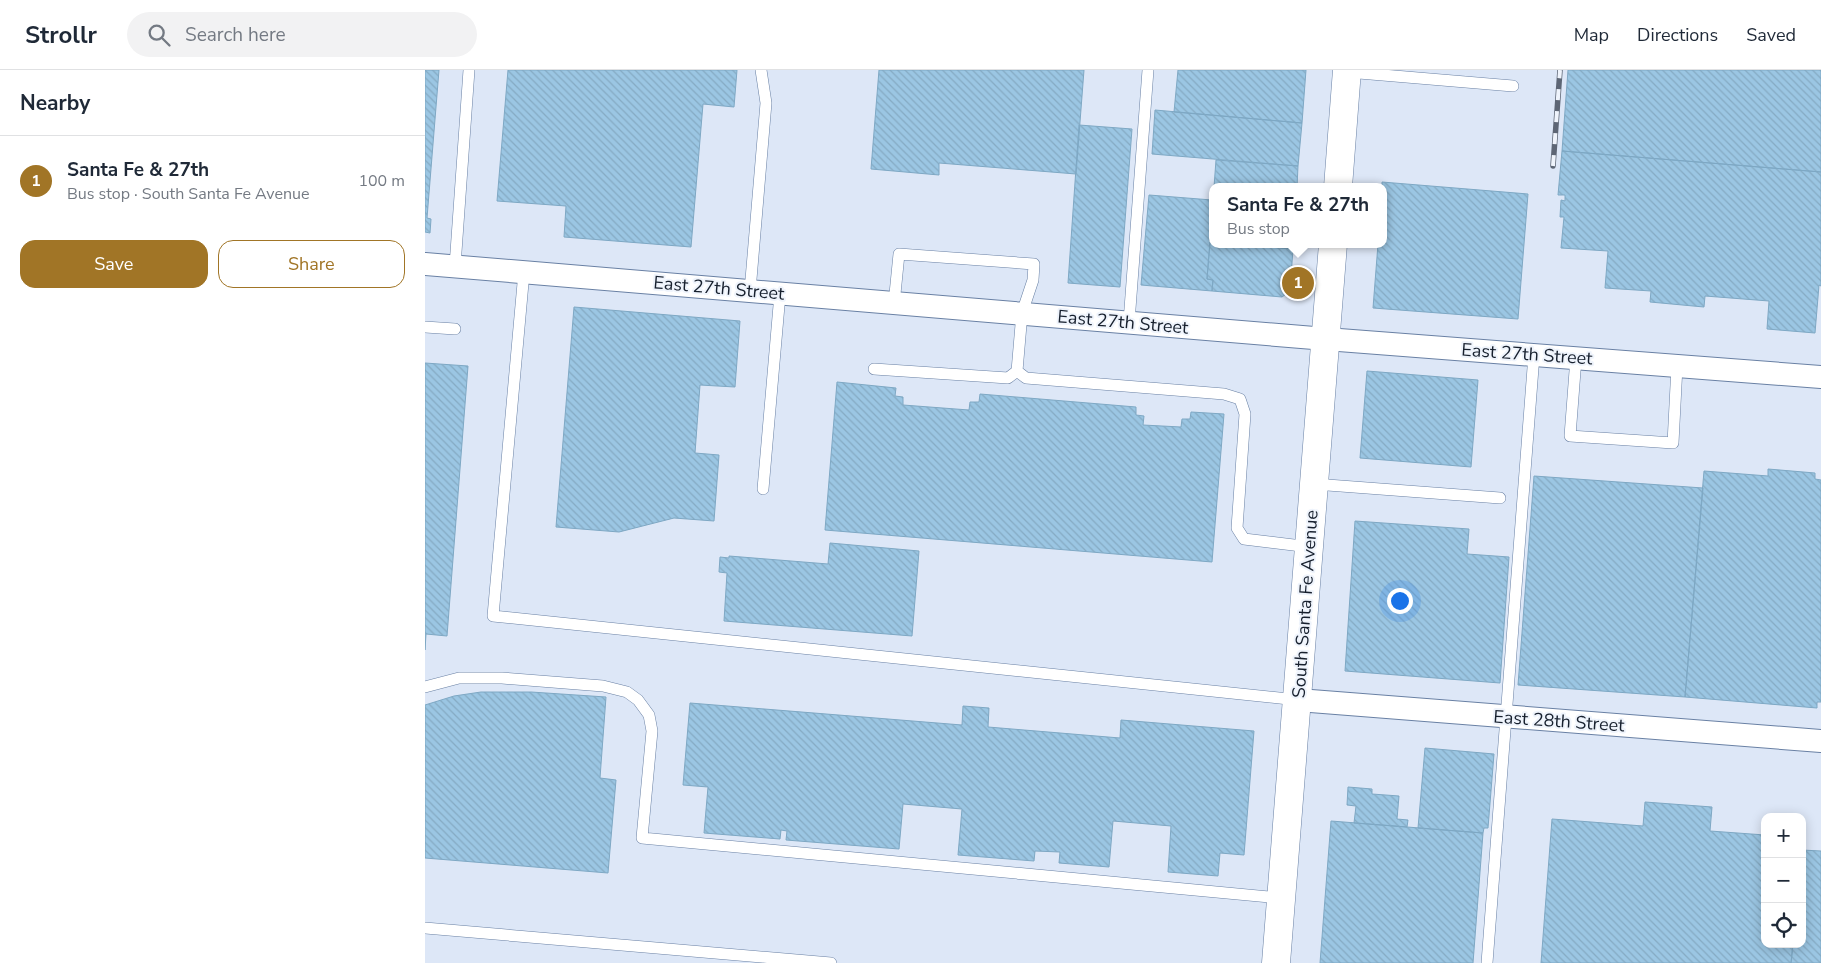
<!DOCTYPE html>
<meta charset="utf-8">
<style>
:root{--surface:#fff;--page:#f2f2f3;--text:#1f2937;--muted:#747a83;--line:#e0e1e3;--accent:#a17526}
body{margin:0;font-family:"Nunito Sans",sans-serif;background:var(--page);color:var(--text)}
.controls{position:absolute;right:15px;bottom:15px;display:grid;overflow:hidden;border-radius:10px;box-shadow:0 2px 12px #0003}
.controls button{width:45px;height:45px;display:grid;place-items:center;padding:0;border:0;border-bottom:1px solid var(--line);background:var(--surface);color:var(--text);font:25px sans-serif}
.you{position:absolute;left:974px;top:530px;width:18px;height:18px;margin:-12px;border:4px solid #fff;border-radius:50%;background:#1a73e8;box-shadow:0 0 0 8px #1a73e833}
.badge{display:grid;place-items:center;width:32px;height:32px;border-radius:50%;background:var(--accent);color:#fff;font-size:16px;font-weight:700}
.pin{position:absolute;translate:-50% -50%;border:2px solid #fff;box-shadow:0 1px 5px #0006}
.popup{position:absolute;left:784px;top:113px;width:178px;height:65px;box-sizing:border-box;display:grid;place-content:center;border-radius:10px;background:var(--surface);filter:drop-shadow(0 1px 4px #0005);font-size:16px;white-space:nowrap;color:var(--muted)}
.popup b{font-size:19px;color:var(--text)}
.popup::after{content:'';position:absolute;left:50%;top:100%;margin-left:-10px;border:10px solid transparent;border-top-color:var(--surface)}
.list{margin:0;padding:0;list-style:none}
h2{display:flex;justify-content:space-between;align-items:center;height:65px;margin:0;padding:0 20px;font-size:21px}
h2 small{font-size:16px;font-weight:400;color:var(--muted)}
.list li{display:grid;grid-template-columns:32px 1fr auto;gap:15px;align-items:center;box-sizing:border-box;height:90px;padding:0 20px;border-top:1px solid var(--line)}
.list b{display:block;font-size:19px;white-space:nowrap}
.list p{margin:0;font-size:16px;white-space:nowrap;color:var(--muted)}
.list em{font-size:16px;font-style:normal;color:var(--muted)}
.actions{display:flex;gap:10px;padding:15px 20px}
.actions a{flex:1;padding:11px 0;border:1px solid var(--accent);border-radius:15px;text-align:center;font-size:18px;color:var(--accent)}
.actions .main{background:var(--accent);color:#fff}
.icon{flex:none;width:28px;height:28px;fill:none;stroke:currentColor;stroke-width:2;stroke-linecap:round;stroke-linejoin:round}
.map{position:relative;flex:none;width:1396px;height:893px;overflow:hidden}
header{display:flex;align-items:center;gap:30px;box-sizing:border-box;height:70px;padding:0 25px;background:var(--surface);border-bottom:1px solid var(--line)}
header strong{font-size:24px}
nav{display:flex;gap:28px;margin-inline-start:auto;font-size:18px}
.search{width:350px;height:45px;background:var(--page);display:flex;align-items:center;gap:12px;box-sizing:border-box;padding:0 18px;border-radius:28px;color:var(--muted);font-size:19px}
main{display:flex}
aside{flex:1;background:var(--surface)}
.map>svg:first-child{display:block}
.building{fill:url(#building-back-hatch);stroke:#7ea8c4}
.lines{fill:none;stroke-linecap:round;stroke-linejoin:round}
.service-casing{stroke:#6980a4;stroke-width:12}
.minor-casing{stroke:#6980a4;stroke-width:24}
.secondary-casing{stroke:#6980a4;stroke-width:29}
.service{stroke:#fff;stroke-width:11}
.minor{stroke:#fff;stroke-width:22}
.secondary{stroke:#fff;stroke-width:28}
.rail-casing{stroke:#5d6675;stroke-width:5.5}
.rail{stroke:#eff4fc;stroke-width:4;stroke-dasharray:11;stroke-linecap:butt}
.labels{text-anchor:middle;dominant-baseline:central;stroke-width:4;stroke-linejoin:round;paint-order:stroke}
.street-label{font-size:18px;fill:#17202e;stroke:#eff4fc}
</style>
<header>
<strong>Strollr</strong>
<div class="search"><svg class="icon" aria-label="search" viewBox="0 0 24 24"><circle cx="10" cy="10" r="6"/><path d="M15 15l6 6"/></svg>Search here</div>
<nav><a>Map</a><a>Directions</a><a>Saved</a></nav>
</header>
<main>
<aside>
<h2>Nearby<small></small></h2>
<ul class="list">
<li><span class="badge">1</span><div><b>Santa Fe &amp; 27th</b><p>Bus stop · South Santa Fe Avenue</p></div><em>100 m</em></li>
</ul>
<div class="actions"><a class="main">Save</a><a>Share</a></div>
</aside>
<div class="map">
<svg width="1396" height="893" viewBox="0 0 1396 893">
<defs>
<pattern id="building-back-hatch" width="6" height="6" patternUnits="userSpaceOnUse" patternTransform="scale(1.25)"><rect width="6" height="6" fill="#9bc6e3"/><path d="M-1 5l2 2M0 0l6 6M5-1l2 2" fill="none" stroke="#85aac3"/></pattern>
</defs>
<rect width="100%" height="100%" fill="#dde7f7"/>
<path class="building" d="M0 0H14L2 148 6 149 5 163 0 162Z
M83 0H312L309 37 278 34 266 177 139 167 141 136 72 131Z
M454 0H659L651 104 514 93V105L446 99Z
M753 0H881L877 53 749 42Z
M1143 0H1396V102L1137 81Z
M730 40 877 53 873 96 727 84Z
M654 55 707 59 695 217 643 213Z
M1137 81 1396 102V216L1394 215 1390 263 1342 259 1344 231 1280 226 1279 237 1225 232 1226 221 1180 218 1183 181 1136 178 1139 147H1135L1136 130 1140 131V125H1133Z
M791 90 873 96 872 117H789Z
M957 112 1103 124 1093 249 948 238 953 174H958Z
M788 123V172H785L782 209 788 210 787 221 716 215 724 125 787 130Z
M785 172H788V174H809L868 179 865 221 857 227 787 221 788 210 782 209Z
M809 174H867V179Z
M149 237 315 251 310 317 275 315 270 383 294 385 289 451 249 448 194 462 131 457Z
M0 293 43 296 22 566 1 564 0 580Z
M942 301 1053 310 1046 397 935 388Z
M412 312 471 318 470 326 478 327V335L544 340 545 332H554L555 324 711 337V345L719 346 718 355 756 357 757 349H765L766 342 799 344 787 492 400 460Z
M1343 399 1390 403V409L1396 410V632H1392V638L1260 627 1279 401 1343 406Z
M1109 406 1278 418 1260 627 1093 615Z
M930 451 1044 459 1042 484 1084 487 1075 613 920 601Z
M405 473 494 481 487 566 299 551 302 503 294 502 295 487 304 488V486L403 494Z
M56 622H106L181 627 175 708 191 710 183 803 0 788V635L29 626Z
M265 633 537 655 538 636 564 638 563 657 695 668 696 650 829 661 819 785 795 783 793 806 743 802 746 756 688 751 684 797 634 793 635 782 610 781 609 791 533 785 537 739 478 734 474 779 361 770 362 761 356 760 355 769 279 763 283 717 258 715Z
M1000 678 1069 684 1063 758H1059L1058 763 993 758Z
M923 717 947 719V724L974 726 972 749 983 750 982 757 929 753 931 736 922 735Z
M1220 732 1287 737 1285 761 1340 765V874H1368L1366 893H1116L1127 749 1218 756Z
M906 751 1058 763 1048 893H895Z
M1377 780 1396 781V893H1366L1368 874H1377Z"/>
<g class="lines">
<defs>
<path id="service" d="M922 2 1088 16
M30 196 44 0
M99 202 68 546 873 630
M325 221 341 33 336 0
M469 234 474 184 609 194 608 210 597 243 592 301 601 308 799 324 815 329 820 344 812 458 819 469 885 477
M704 252 723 0
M0 257 30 259
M1151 288 1145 366 1248 373 1252 296
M449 299 583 308 592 301
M889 414 1075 428
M338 419 355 224
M0 617 34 608H77L178 616 202 622 213 630 224 645 227 661 217 768 856 828
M0 858 406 893
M1062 893 1109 285"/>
<path id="minor" d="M0 194 901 269 1396 307
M873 630 1396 671"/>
<path id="secondary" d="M913 117 922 0
M851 893 908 174"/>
</defs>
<use href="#service" class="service-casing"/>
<use href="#minor" class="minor-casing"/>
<use href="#secondary" class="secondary-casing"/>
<use href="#service" class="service"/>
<use href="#minor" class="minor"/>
<use href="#secondary" class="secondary"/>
<defs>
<path id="rail" d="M1128 96 1135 0"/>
</defs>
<use href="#rail" class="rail-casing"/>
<use href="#rail" class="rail"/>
</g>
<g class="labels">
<g class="street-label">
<text transform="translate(294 218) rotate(5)">East 27th Street</text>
<text transform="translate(698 252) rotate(5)">East 27th Street</text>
<text transform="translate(1102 284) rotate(4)">East 27th Street</text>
<text transform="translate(880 534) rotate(-86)">South Santa Fe Avenue</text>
<text transform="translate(1134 651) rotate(4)">East 28th Street</text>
</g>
</g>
</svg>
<div class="controls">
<button>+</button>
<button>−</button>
<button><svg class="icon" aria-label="locate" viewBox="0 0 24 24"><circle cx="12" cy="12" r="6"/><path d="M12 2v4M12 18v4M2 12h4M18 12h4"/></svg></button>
</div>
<div class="you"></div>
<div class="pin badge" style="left:873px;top:213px">1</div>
<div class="popup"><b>Santa Fe &amp; 27th</b>Bus stop</div>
</div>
</main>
